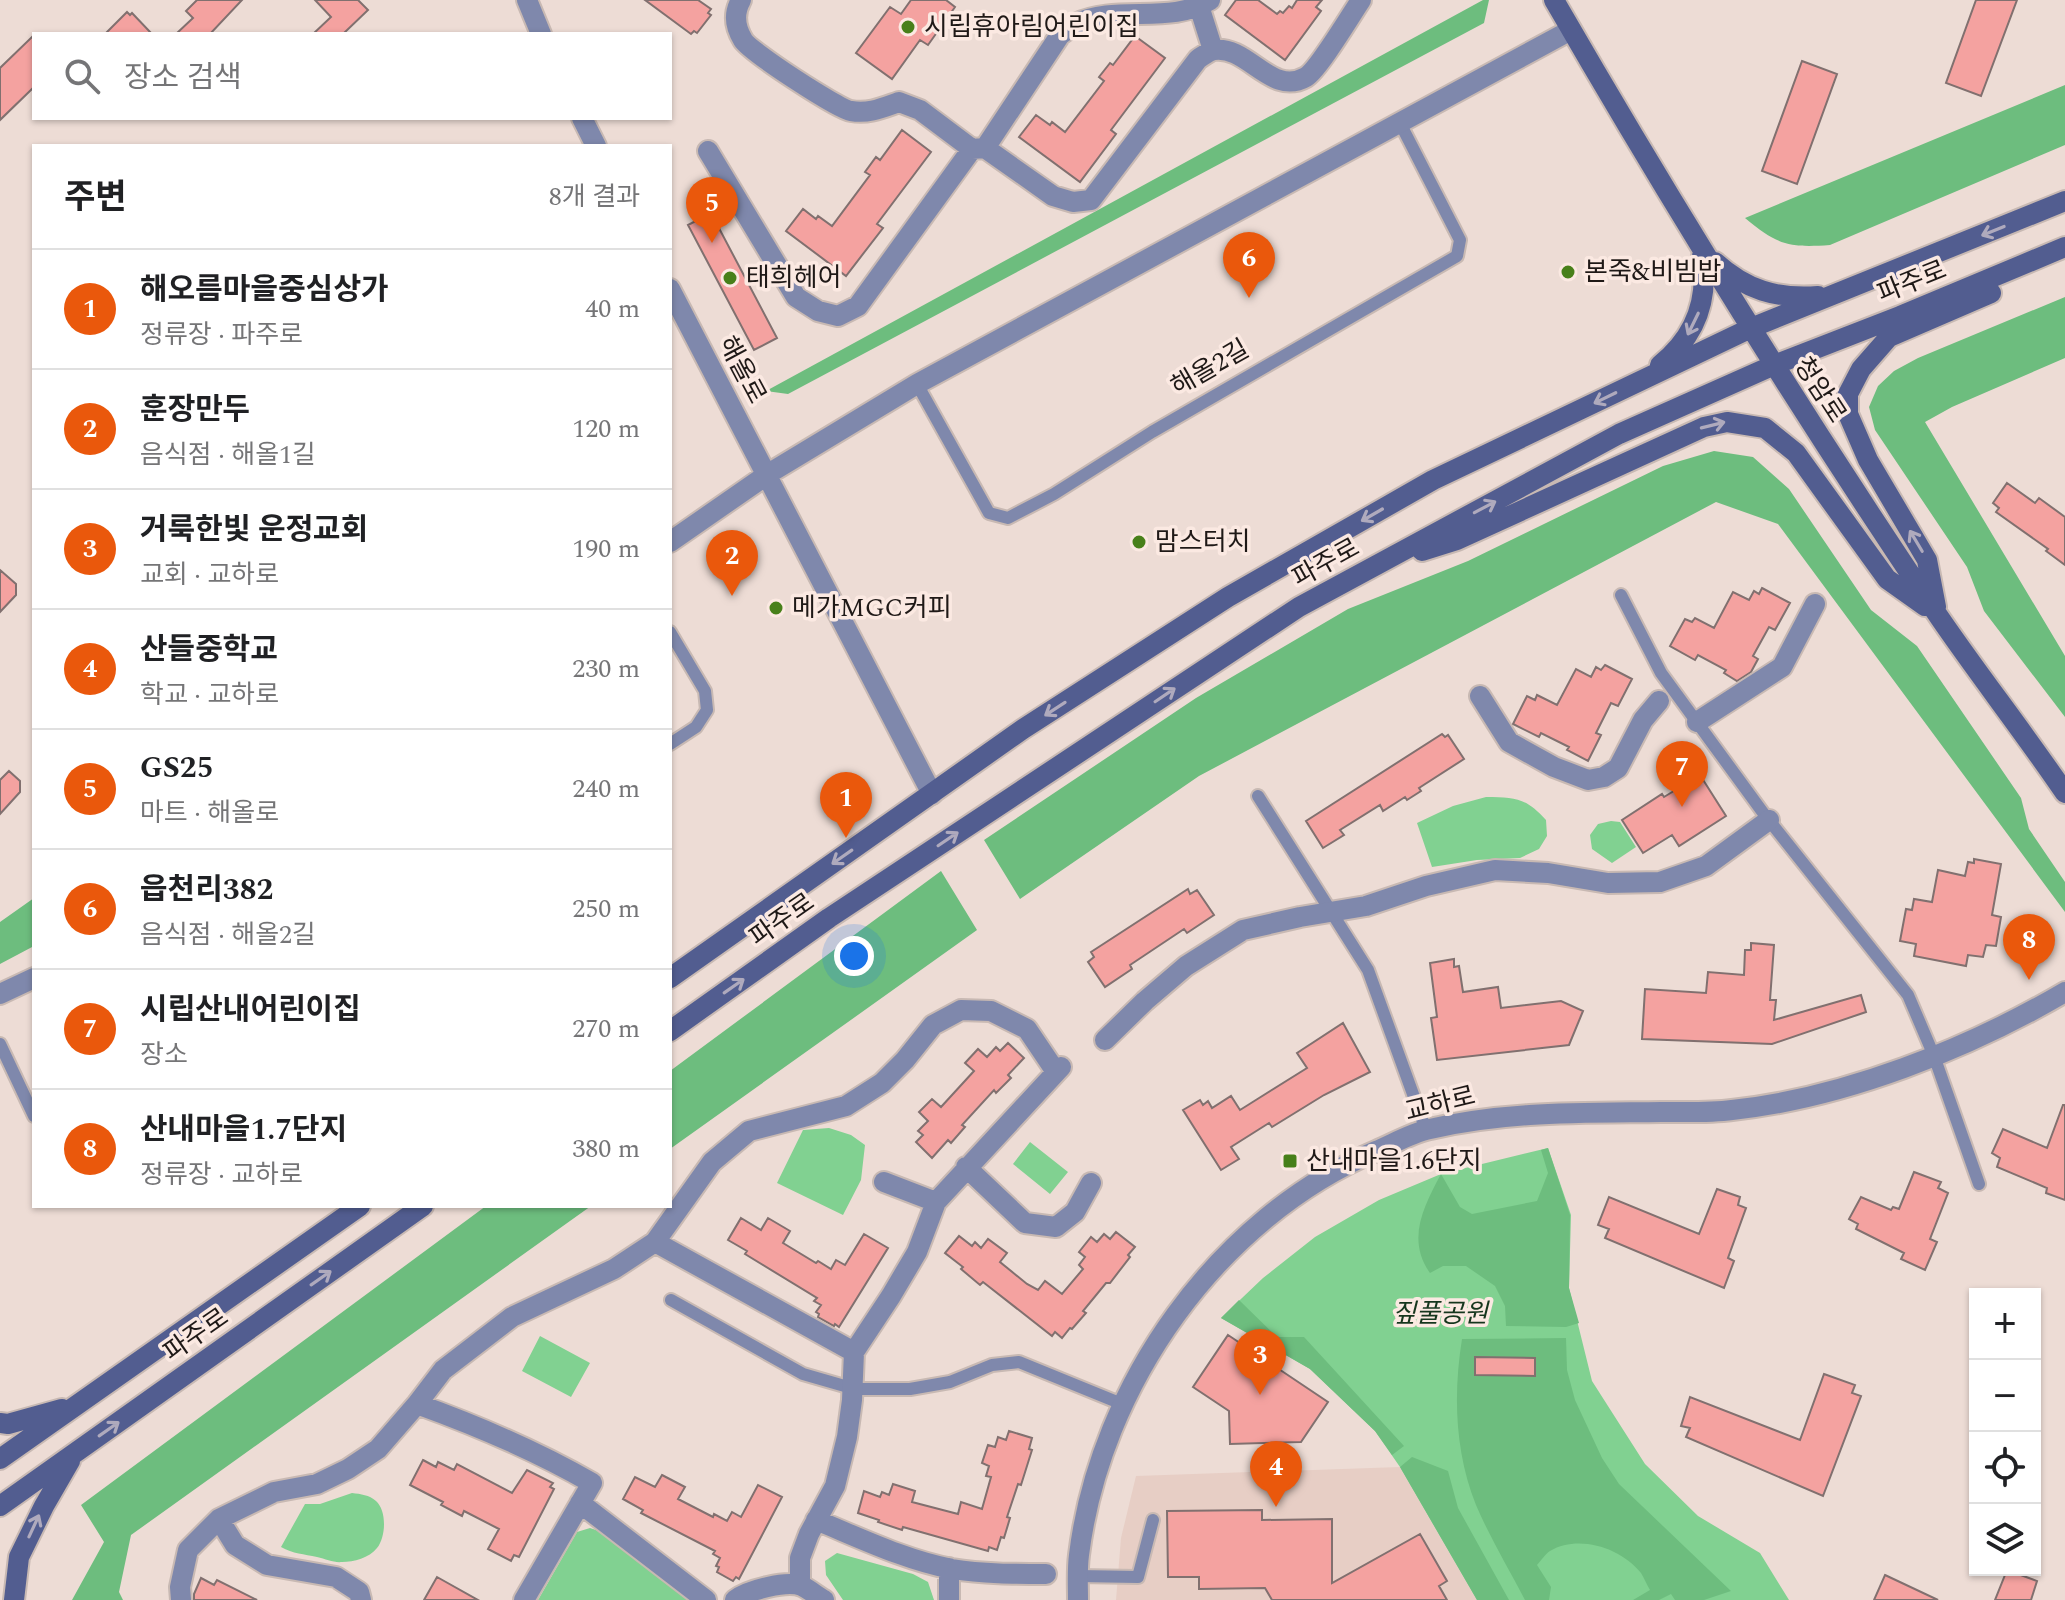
<!DOCTYPE html>
<html lang="ko">
<meta charset="utf-8">
<style>
:root{--surface:#fff;--page:#f2f2f2;--text:#202124;--muted:#757577;--line:#e0e0e0;--accent:#ea580c}
body{margin:0;font-family:Spectral,"Noto Sans KR",serif;background:var(--page);color:var(--text)}
.controls{position:absolute;right:24px;bottom:24px;display:grid;overflow:hidden;border-radius:0px;box-shadow:0 2px 6px #0004}
.controls button{width:72px;height:72px;display:grid;place-items:center;padding:0;border:0;border-bottom:2px solid var(--line);background:var(--surface);color:var(--text);font:40px sans-serif}
.you{position:absolute;left:854px;top:956px;width:28px;height:28px;margin:-20px;border:6px solid #fff;border-radius:50%;background:#1a73e8;box-shadow:0 0 0 12px #1a73e833}
.badge{display:grid;place-items:center;width:52px;height:52px;border-radius:50%;background:var(--accent);color:#fff;font-size:26px;font-weight:700}
.pin{position:absolute;translate:-50% -66px;filter:drop-shadow(0 2px 4px #0008)}
.pin::after{content:'';position:absolute;top:42px;width:28px;height:24px;background:inherit;clip-path:polygon(0 0,100% 0,50% 100%)}
.list{margin:0;padding:0;list-style:none}
h2{display:flex;justify-content:space-between;align-items:center;height:104px;margin:0;padding:0 32px;font-size:34px}
h2 small{font-size:26px;font-weight:400;color:var(--muted)}
.list li{display:grid;grid-template-columns:52px 1fr auto;gap:24px;align-items:center;box-sizing:border-box;height:120px;padding:0 32px;border-top:2px solid var(--line)}
.list b{display:block;font-size:30px;white-space:nowrap}
.list p{margin:0;font-size:26px;white-space:nowrap;color:var(--muted)}
.list em{font-size:26px;font-style:normal;color:var(--muted)}
.icon{flex:none;width:44px;height:44px;fill:none;stroke:currentColor;stroke-width:2;stroke-linecap:round;stroke-linejoin:round}
.map{position:relative;flex:none;width:2065px;height:1600px;overflow:hidden}
.search{position:absolute;background:var(--surface);box-shadow:0 2px 6px #0004;left:32px;top:32px;width:640px;height:88px;display:flex;align-items:center;gap:20px;box-sizing:border-box;padding:0 28px;border-radius:0px;color:var(--muted);font-size:30px}
.panel{position:absolute;background:var(--surface);box-shadow:0 2px 6px #0004;left:32px;top:144px;width:640px;height:1064px;border-radius:0px}
.map>svg:first-child{display:block}
.built{fill:#e7cec5}
.green{fill:#81d191}
.forest{fill:#6dbd7e}
.building{fill:#f4a2a0;stroke:#81706f;stroke-width:2}
.lines{fill:none;stroke-linecap:round;stroke-linejoin:round}
.lane-casing{stroke:#c8b9b3;stroke-width:16}
.street-casing{stroke:#c8b9b3;stroke-width:24}
.secondary-casing{stroke:#c8b9b3;stroke-width:24}
.lane{stroke:#7f88ac;stroke-width:12}
.street{stroke:#7f88ac;stroke-width:20}
.secondary{stroke:#525d90;stroke-width:20}
.oneway{stroke:#afaabd}
.poi-dot{fill:#48801a;stroke:#fbe9e2;stroke-width:3}
.labels{text-anchor:middle;dominant-baseline:central;stroke-width:7;stroke-linejoin:round;paint-order:stroke}
.poi-label{font-size:26px;fill:#1f1917;stroke:#fbe9e2;text-anchor:start}
.street-label{font-size:26px;fill:#1f1917;stroke:#fbe9e2}
.park-label{font-size:26px;font-style:italic;fill:#15361d;stroke:#fbe9e2}
</style>
<div class="map">
<svg width="2065" height="1600" viewBox="0 0 2065 1600">
<rect width="100%" height="100%" fill="#eddcd5"/>
<path class="built" d="M1400 1467 1477 1600H1116L1121 1538 1136 1476Z"/>
<path class="green" d="M1486 797C1515 797 1526 798 1546 820L1547 836 1539 849 1520 858 1477 860 1432 867 1417 823 1453 806Z
M1611 821 1620 822 1636 847 1612 863 1592 849 1590 835 1598 824Z
M829 1128 851 1135 865 1145 861 1180 843 1215 777 1183 803 1130Z
M1030 1142 1068 1172 1050 1194 1013 1164Z
M1548 1148 1571 1215 1569 1288 1592 1381 1645 1464 1698 1516 1760 1553 1789 1600H1477L1400 1467 1375 1431 1310 1369 1221 1318 1263 1278 1315 1237 1379 1200 1441 1174Z
M540 1336 590 1363 571 1397 522 1371Z
M352 1493C361 1494 369 1495 376 1501 387 1511 386 1537 377 1548 369 1558 354 1562 342 1562 334 1563 326 1559 317 1557 304 1554 293 1554 281 1547L305 1504H320Z
M590 1528 602 1532 691 1600H538L577 1532Z
M837 1553 913 1574 928 1582 934 1600H843L826 1575 825 1561Z"/>
<path class="forest" d="M1483 0H1489L1484 23 788 394 766 391Z
M2065 85V145L1830 245C1789 248 1777 245 1745 218Z
M2065 297V358L1952 407 1925 422 2065 656V717L1984 611 1967 567 1875 430 1869 407 1878 386 1894 371 1918 358Z
M1714 451 1753 457 1789 489 1871 610 1917 646 2021 798 2029 829 2065 882V912L1778 524 1716 502 1199 776 1020 899 984 840 1196 698 1348 609 1468 561 1663 466Z
M941 871 977 930 670 1149V1071Z
M34 898V946L0 964V922Z
M1548 1148 1570 1215 1569 1288 1579 1323 1566 1327 1506 1326 1505 1306 1495 1286 1466 1266H1443L1430 1273C1406 1239 1424 1206 1441 1174L1460 1207 1472 1214 1537 1201 1548 1173 1541 1150Z
M486 1206H591L131 1535 119 1592 123 1600H72L104 1542 81 1505Z
M1239 1300 1277 1337H1304L1404 1446 1392 1455 1375 1431 1310 1369 1221 1318Z
M1566 1338 1567 1370 1575 1400 1602 1458 1619 1484 1731 1591 1704 1600H1675L1671 1594 1659 1600H1633L1650 1590C1647 1585 1644 1578 1641 1573 1621 1548 1579 1534 1550 1551 1545 1554 1541 1561 1537 1565L1551 1587 1549 1600H1525C1509 1569 1490 1538 1476 1505 1455 1452 1453 1395 1462 1339Z
M1412 1457 1448 1471 1458 1508 1509 1600H1477L1400 1467Z"/>
<path class="building" d="M197 0H242L210 34H176L193 18 186 11Z
M315 0H358L368 10 343 34H313L331 17Z
M645 0H698L711 9 708 13 711 15 697 33 694 31 691 34Z
M911 0H946L955 7 928 45 920 40 892 79 856 53 890 7 901 14Z
M1236 0H1258L1277 14 1280 11 1283 13 1289 6 1292 8 1297 0H1322L1316 7 1321 11 1285 60 1225 15Z
M1976 0H2017L1981 96 1946 83Z
M127 12 130 15 132 13 152 34H105Z
M34 35V87L0 120V68Z
M1135 36 1165 58 1111 130 1116 134 1080 182 1019 137 1036 115 1050 125 1052 122 1065 132 1104 81 1099 77 1110 63 1113 65Z
M1802 61 1837 74 1797 184 1762 171Z
M902 130 931 152 877 224 883 228 846 276 786 231 803 209 816 219 818 216 832 226 870 175 865 172 876 157 880 160Z
M711 213 777 338 754 350 688 225Z
M2007 483 2035 503 2039 498 2065 517V565L2046 551 2048 549 1996 512 1999 508 1993 503Z
M0 570 16 584V595L0 612Z
M1762 588 1790 603 1775 630 1769 627 1753 656 1758 659 1751 672 1737 681 1724 673 1726 670 1698 655 1695 660 1670 646 1685 619 1692 622 1695 618 1714 628 1733 592 1749 600 1754 591 1759 594Z
M1605 665 1632 679 1618 706 1611 703 1596 733 1601 735 1588 761 1567 750 1569 747 1541 733 1539 737 1513 724 1527 696 1535 700 1537 695 1557 705 1576 669 1591 677 1596 667 1601 670Z
M1442 734 1445 737 1448 735 1464 759 1419 788 1421 791 1407 800 1405 797 1383 811 1380 805 1340 830 1344 835 1323 848 1306 821Z
M9 771 20 781V792L0 814V780Z
M1700 775 1726 816 1679 846 1672 835 1643 853 1622 820 1662 794 1664 797Z
M1974 859 2001 864 1992 915 2001 917 1996 946 1986 945 1983 957 1968 955 1966 966 1914 956 1916 944 1900 941 1906 909 1912 910 1914 899 1932 902 1938 870 1965 876 1968 862 1974 863Z
M1188 889 1190 894 1197 890 1214 915 1187 933 1184 929 1130 965 1132 969 1105 987 1088 962 1094 957 1091 952Z
M1751 943 1774 945 1770 1000H1776L1774 1020 1861 995 1866 1012 1772 1044 1642 1039 1645 989 1706 993 1708 972 1744 975 1745 950H1751Z
M1454 959V967L1459 966 1463 992 1498 987 1501 1008 1561 1001 1583 1011 1569 1045 1437 1060 1431 1018 1437 1017 1430 963Z
M1343 1023 1370 1072 1324 1095 1272 1127 1269 1123 1231 1147 1239 1159 1221 1170 1183 1110 1200 1100 1203 1105 1208 1101 1212 1108 1231 1096 1240 1110 1307 1068 1297 1053Z
M1008 1043 1024 1058 1008 1075 1011 1078 996 1093 994 1090 962 1125 965 1127 951 1143 948 1140 932 1158 916 1142 923 1135 918 1131 928 1121 919 1112 932 1099 941 1107 974 1071 965 1063 978 1049 987 1057 996 1047 1000 1051Z
M2063 1105H2065V1200L2046 1193 2047 1188 1997 1167 2000 1158 1992 1153 2003 1129 2047 1148Z
M1914 1172 1941 1182 1938 1188 1948 1193 1930 1239 1937 1242 1925 1270 1901 1259 1904 1253 1856 1229 1858 1224 1849 1219 1861 1197 1891 1210 1893 1207 1899 1209Z
M1717 1189 1740 1197 1738 1205 1746 1208 1728 1258 1734 1261 1724 1288 1605 1238 1609 1229 1598 1225 1609 1197 1699 1234Z
M741 1218 761 1230 768 1218 790 1231 783 1243 816 1263 818 1261 831 1269 836 1260 845 1265 864 1234 888 1248 839 1327 835 1324 834 1326 818 1317 819 1314 816 1312 821 1305 814 1301 817 1298 745 1254 747 1251 728 1240Z
M1116 1232 1135 1247 1128 1255 1130 1257 1110 1283H1106L1083 1311 1086 1313 1072 1329 1070 1328 1062 1338 1055 1332 1052 1336 983 1282 980 1285 961 1269 963 1267 945 1253 959 1236 972 1246 975 1242 981 1248 988 1239 1007 1253 1000 1262 1027 1284 1038 1290 1045 1281 1062 1294 1083 1269 1079 1265 1085 1257 1079 1252 1091 1237 1097 1242 1104 1234 1110 1239Z
M1228 1335 1328 1402 1301 1442 1230 1444 1229 1411 1193 1387Z
M1475 1357 1535 1358V1376L1475 1375Z
M1824 1374 1855 1385 1852 1393 1861 1396 1823 1496 1686 1437 1690 1428 1681 1426 1690 1397 1800 1440Z
M1009 1431 1032 1438 1029 1449 1032 1450 1021 1485 1018 1484 1007 1517 1010 1518 1004 1538 1001 1537 997 1550 989 1547 988 1551 903 1527 902 1530 878 1522 879 1520 858 1513 864 1491 880 1497 882 1492 889 1495 893 1484 915 1491 912 1502 958 1514 961 1502 982 1509 991 1477 986 1476 989 1466 982 1463 988 1445 995 1447 998 1437 1006 1440Z
M423 1460 436 1467 438 1462 454 1470 457 1464 512 1493 527 1470 553 1483 550 1487 554 1489 519 1557 514 1555 511 1561 488 1549 499 1529 464 1511 462 1516 441 1505 443 1502 410 1485Z
M662 1475 685 1487 678 1499 713 1517 714 1514 727 1521 732 1512 741 1517 758 1485 782 1497 739 1579 736 1577 733 1581 717 1572 719 1567 716 1566 720 1558 713 1554 715 1551 641 1513 643 1510 623 1499 635 1477 655 1487Z
M1262 1510V1520L1332 1519V1583L1420 1534 1447 1581 1439 1586 1447 1600H1272L1265 1588 1199 1589V1577H1168L1167 1511Z
M2007 1570 2037 1581 2031 1600H1995Z
M1885 1575 1938 1600H1874Z
M437 1577 478 1600H424Z
M201 1578 214 1585 217 1580 257 1600H194V1594Z"/>
<g class="lines">
<defs>
<path id="lane" d="M917 384 989 513 1008 518 1054 494 1152 432 1457 256 1460 240 1400 123
M1621 595 1661 673 1764 814 1908 995 1934 1056 1979 1184
M670 632 705 691 707 710 696 727 670 744
M1258 796 1368 970 1426 1130
M0 1044 34 1116
M671 1300 803 1374 855 1389H910L950 1382 992 1365 1019 1362 1122 1404
M1078 1576 1138 1577 1153 1520"/>
<path id="street" d="M527 0 541 34
M741 0C733 14 735 27 743 40 749 51 838 109 851 111 869 114 882 108 899 102L920 110 972 149 985 148 1053 196 1073 202 1091 200 1198 59C1203 56 1209 51 1214 50 1248 45 1271 97 1306 77 1318 70 1351 15 1361 0
M1199 6 1213 50
M582 118 596 146
M985 148 1060 35C1065 32 1070 27 1075 24 1117 4 1171 25 1210 0
M708 151 796 297 818 311 838 316 858 306 972 149
M670 289 932 794
M670 542 768 474 917 384 1571 30
M1480 696 1509 742 1554 767 1588 780 1604 777 1618 768 1643 720 1659 701
M1697 722 1782 667 1815 604
M0 994 34 978
M1105 1040 1145 1001 1186 966 1243 930 1300 917 1366 906 1426 886 1495 870 1548 873 1608 883 1660 882 1706 866 1769 820
M966 1167 1025 1223 1056 1227 1075 1212 1091 1183
M884 1182 936 1202
M655 1242 854 1352
M417 1404C478 1426 535 1450 592 1483L524 1600
M580 1503 706 1600
M219 1519 235 1545 267 1565 336 1577 359 1592 361 1600
M816 1520C860 1538 905 1560 952 1569 983 1574 1014 1574 1046 1574
M800 1585V1558L809 1534 835 1486 847 1437 852 1400 854 1352 891 1296 917 1252 936 1202 1061 1067
M181 1600 180 1587 188 1550 219 1519 274 1492 317 1484 348 1469 378 1449 417 1404 443 1370 512 1317 614 1269 655 1242 712 1162 749 1131 846 1106 882 1083 905 1060 933 1025 961 1010 991 1011 1027 1029 1056 1072
M735 1600C748 1590 787 1580 802 1586 810 1590 817 1596 824 1600
M949 1600V1568
M1078 1600C1078 1585 1077 1570 1079 1555 1100 1385 1218 1218 1376 1151 1393 1144 1411 1133 1430 1129 1506 1111 1583 1113 1661 1112 1684 1112 1709 1113 1732 1110 1844 1098 1968 1049 2065 992"/>
<path id="secondary" d="M1554 0C1674 208 1801 412 1935 611 1977 673 2023 731 2065 793
M1715 262C1746 290 1776 299 1818 296
M1660 365C1695 337 1709 300 1702 256
M1422 551 1457 540 1704 427 1727 422 1765 428 1796 453 1887 579 1925 606
M1936 607 1927 560 1868 460 1848 414V394L1861 369 1889 337 1991 293
M670 978 1023 729 1228 597 1433 480 1751 328 2065 201
M670 1031 829 918 1299 607 1619 434 1774 365 1900 316 2065 247
M0 1423 8 1424 62 1409
M0 1459 360 1206
M0 1506 423 1206
M14 1600 19 1557 44 1506 70 1461"/>
</defs>
<use href="#lane" class="lane-casing"/>
<use href="#street" class="street-casing"/>
<use href="#secondary" class="secondary-casing"/>
<use href="#lane" class="lane"/>
<use href="#street" class="street"/>
<use href="#secondary" class="secondary"/>
</g>
<defs><path id="oneway-shaft" d="M-6 0H5M1.5-3L5.5 0L1.5 3" fill="none" stroke-width="1.6" stroke-linecap="round" stroke-linejoin="round" transform="scale(2)"/></defs>
<g class="oneway">
<use href="#oneway-shaft" transform="translate(1993 231) rotate(158)"/>
<use href="#oneway-shaft" transform="translate(1693 324) rotate(116)"/>
<use href="#oneway-shaft" transform="translate(1605 398) rotate(154)"/>
<use href="#oneway-shaft" transform="translate(1713 425) rotate(-14)"/>
<use href="#oneway-shaft" transform="translate(1485 507) rotate(-28)"/>
<use href="#oneway-shaft" transform="translate(1372 515) rotate(150)"/>
<use href="#oneway-shaft" transform="translate(1916 541) rotate(-121)"/>
<use href="#oneway-shaft" transform="translate(1165 695) rotate(-34)"/>
<use href="#oneway-shaft" transform="translate(1055 709) rotate(147)"/>
<use href="#oneway-shaft" transform="translate(948 839) rotate(-34)"/>
<use href="#oneway-shaft" transform="translate(842 857) rotate(145)"/>
<use href="#oneway-shaft" transform="translate(734 986) rotate(-35)"/>
<use href="#oneway-shaft" transform="translate(321 1278) rotate(-35)"/>
<use href="#oneway-shaft" transform="translate(109 1429) rotate(-35)"/>
<use href="#oneway-shaft" transform="translate(34 1526) rotate(-65)"/>
</g>
<g class="poi-dot">
<circle cx="908" cy="27" r="8"/>
<circle cx="1568" cy="272" r="8"/>
<circle cx="730" cy="278" r="8"/>
<circle cx="1139" cy="542" r="8"/>
<circle cx="776" cy="608" r="8"/>
<rect x="1282" y="1153" width="16" height="16" rx="4"/>
</g>
<g class="labels">
<g class="poi-label">
<text x="924" y="27">시립휴아림어린이집</text>
<text x="1584" y="272">본죽&amp;비빔밥</text>
<text x="746" y="278">태희헤어</text>
<text x="1155" y="542">맘스터치</text>
<text x="792" y="608">메가MGC커피</text>
<text x="1306" y="1161">산내마을1.6단지</text>
</g>
<g class="street-label">
<text transform="translate(1912 282) rotate(-22)">파주로</text>
<text transform="translate(1210 368) rotate(-30)">해올2길</text>
<text transform="translate(742 370) rotate(62)">해올로</text>
<text transform="translate(1820 390) rotate(57)">청암로</text>
<text transform="translate(1326 563) rotate(-29)">파주로</text>
<text transform="translate(782 920) rotate(-35)">파주로</text>
<text transform="translate(1440 1104) rotate(-14)">교하로</text>
<text transform="translate(196 1335) rotate(-35)">파주로</text>
</g>
<g class="park-label">
<text x="1440" y="1314">짚풀공원</text>
</g>
</g>
</svg>
<div class="controls">
<button>+</button>
<button>−</button>
<button><svg class="icon" aria-label="locate" viewBox="0 0 24 24"><circle cx="12" cy="12" r="6"/><path d="M12 2v4M12 18v4M2 12h4M18 12h4"/></svg></button>
<button><svg class="icon" aria-label="layers" viewBox="0 0 24 24"><path d="M12 4l9 5-9 5-9-5zM3 14l9 5 9-5"/></svg></button>
</div>
<div class="you"></div>
<div class="pin badge" style="left:846px;top:838px">1</div>
<div class="pin badge" style="left:732px;top:596px">2</div>
<div class="pin badge" style="left:1260px;top:1395px">3</div>
<div class="pin badge" style="left:1276px;top:1507px">4</div>
<div class="pin badge" style="left:712px;top:243px">5</div>
<div class="pin badge" style="left:1249px;top:298px">6</div>
<div class="pin badge" style="left:1682px;top:807px">7</div>
<div class="pin badge" style="left:2029px;top:980px">8</div>
<div class="search"><svg class="icon" aria-label="search" viewBox="0 0 24 24"><circle cx="10" cy="10" r="6"/><path d="M15 15l6 6"/></svg>장소 검색</div>
<section class="panel">
<h2>주변<small>8개 결과</small></h2>
<ul class="list">
<li><span class="badge">1</span><div><b>해오름마을중심상가</b><p>정류장 · 파주로</p></div><em>40 m</em></li>
<li><span class="badge">2</span><div><b>훈장만두</b><p>음식점 · 해올1길</p></div><em>120 m</em></li>
<li><span class="badge">3</span><div><b>거룩한빛 운정교회</b><p>교회 · 교하로</p></div><em>190 m</em></li>
<li><span class="badge">4</span><div><b>산들중학교</b><p>학교 · 교하로</p></div><em>230 m</em></li>
<li><span class="badge">5</span><div><b>GS25</b><p>마트 · 해올로</p></div><em>240 m</em></li>
<li><span class="badge">6</span><div><b>읍천리382</b><p>음식점 · 해올2길</p></div><em>250 m</em></li>
<li><span class="badge">7</span><div><b>시립산내어린이집</b><p>장소</p></div><em>270 m</em></li>
<li><span class="badge">8</span><div><b>산내마을1.7단지</b><p>정류장 · 교하로</p></div><em>380 m</em></li>
</ul>
</section>
</div>
